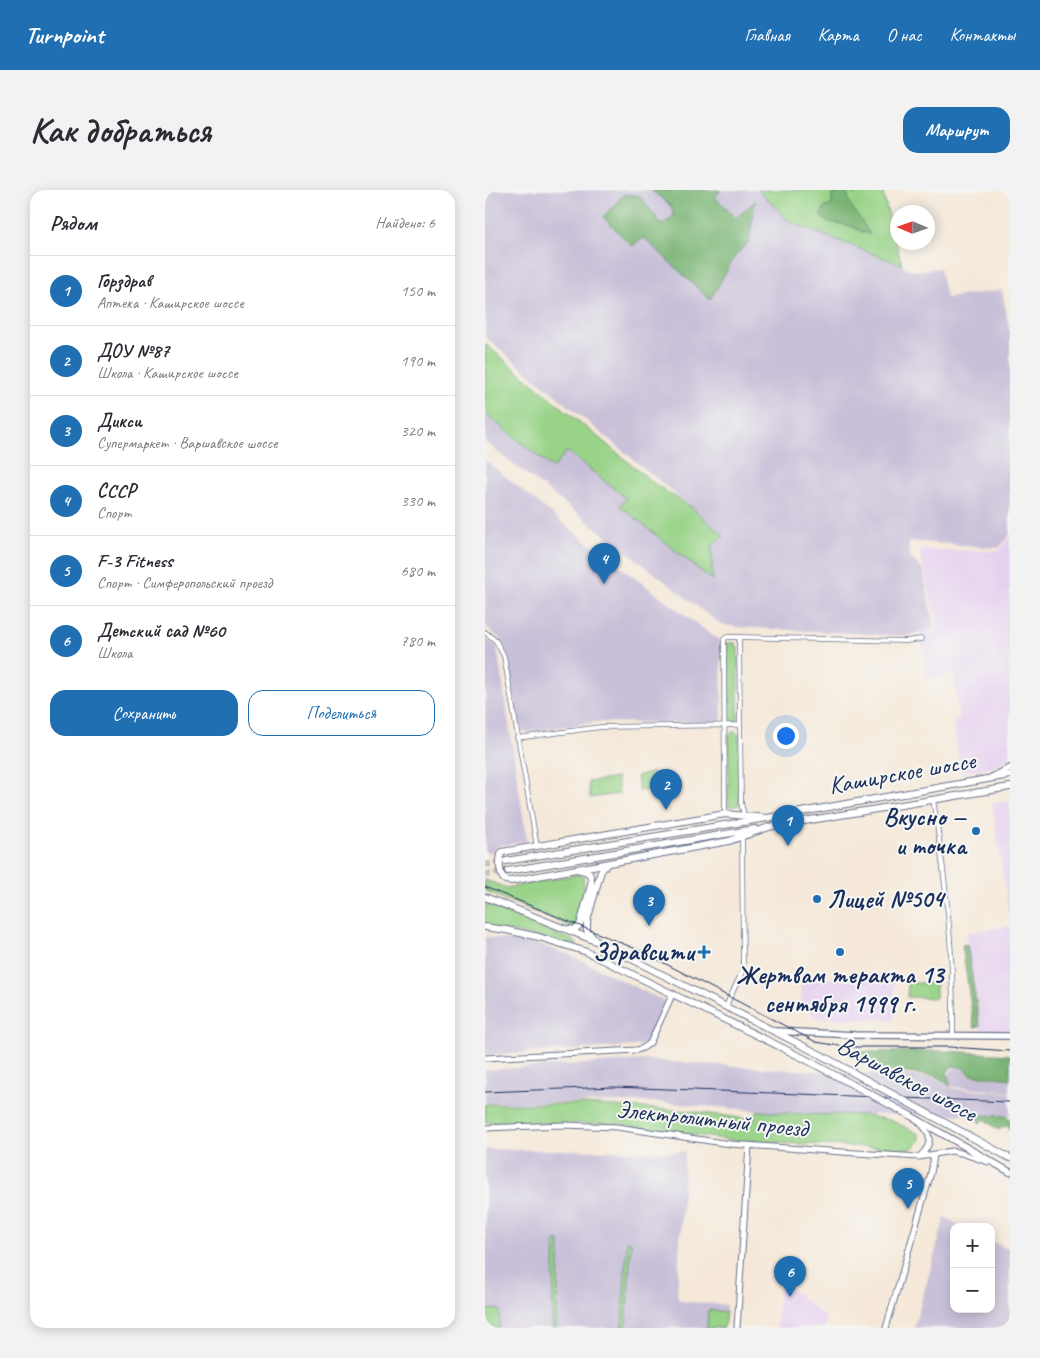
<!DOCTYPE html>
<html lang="ru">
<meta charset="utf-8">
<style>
:root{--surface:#fff;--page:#f2f2f3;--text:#2b2b33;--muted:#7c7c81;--line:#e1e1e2;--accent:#1f6fb2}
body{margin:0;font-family:Caveat,sans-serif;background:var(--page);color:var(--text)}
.controls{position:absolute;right:15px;bottom:15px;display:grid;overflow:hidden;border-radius:10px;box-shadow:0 2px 12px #0003}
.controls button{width:45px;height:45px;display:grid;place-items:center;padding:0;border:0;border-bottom:1px solid var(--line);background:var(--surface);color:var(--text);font:25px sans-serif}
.compass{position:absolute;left:405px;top:15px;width:45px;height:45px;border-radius:50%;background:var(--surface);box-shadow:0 2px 12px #0003;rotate:272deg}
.you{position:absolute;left:300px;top:545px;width:18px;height:18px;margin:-12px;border:4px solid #fff;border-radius:50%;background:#1a73e8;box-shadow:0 0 0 8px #1a73e833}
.badge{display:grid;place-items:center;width:32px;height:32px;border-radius:50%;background:var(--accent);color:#fff;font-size:16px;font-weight:700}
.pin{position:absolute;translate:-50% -41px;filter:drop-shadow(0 1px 2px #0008)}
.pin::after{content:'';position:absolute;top:26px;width:18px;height:15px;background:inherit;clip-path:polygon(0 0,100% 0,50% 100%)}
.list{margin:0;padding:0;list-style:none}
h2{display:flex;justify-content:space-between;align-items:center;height:65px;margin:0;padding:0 20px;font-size:21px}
h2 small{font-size:16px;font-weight:400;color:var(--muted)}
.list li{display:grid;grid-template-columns:32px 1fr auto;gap:15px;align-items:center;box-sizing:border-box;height:70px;padding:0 20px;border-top:1px solid var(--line)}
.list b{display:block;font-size:19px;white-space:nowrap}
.list p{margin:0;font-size:16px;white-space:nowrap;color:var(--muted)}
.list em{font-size:16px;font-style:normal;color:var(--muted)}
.actions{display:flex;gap:10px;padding:15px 20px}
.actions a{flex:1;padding:11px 0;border:1px solid var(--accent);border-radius:15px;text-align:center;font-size:18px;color:var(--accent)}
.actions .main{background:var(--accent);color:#fff}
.map{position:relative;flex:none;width:525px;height:1138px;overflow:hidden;border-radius:15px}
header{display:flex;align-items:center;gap:30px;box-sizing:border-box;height:70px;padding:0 25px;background:var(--accent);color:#fff}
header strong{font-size:24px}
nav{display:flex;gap:28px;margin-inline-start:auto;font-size:18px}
.intro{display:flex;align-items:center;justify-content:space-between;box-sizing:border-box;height:120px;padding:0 30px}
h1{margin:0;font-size:35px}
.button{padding:12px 22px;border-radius:15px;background:var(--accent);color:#fff;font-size:18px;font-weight:700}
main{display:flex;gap:30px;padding:0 30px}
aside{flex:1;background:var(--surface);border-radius:15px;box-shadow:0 2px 12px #0003}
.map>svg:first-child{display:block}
.built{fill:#e6d2f0}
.industrial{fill:#c8bfd8}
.green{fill:#98d387;stroke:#5a8172}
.forest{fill:#7ab574;stroke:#4a7269}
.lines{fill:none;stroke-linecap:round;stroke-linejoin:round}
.primary-tunnel{stroke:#c9c3c0;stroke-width:6;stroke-dasharray:6 3;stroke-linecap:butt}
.minor-casing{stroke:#677089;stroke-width:5.5}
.tertiary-casing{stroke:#677089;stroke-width:7}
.secondary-casing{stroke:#677089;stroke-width:8}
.primary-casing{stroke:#677089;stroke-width:8}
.minor{stroke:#fff;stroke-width:4}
.tertiary{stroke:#fff;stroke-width:5}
.secondary{stroke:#fff;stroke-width:5.5}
.primary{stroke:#fff;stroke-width:6}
.tram{stroke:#1b2f5e;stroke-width:1}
.rail{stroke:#1b2f5e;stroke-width:1}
.primary-bridge-casing{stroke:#677089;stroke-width:8;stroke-linecap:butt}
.primary-bridge{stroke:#fff;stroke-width:6}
.poi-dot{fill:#1f6fb2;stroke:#f6f6f2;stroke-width:2}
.labels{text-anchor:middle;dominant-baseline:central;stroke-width:4;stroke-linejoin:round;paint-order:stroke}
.street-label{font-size:25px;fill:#1b2f5e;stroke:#f6f6f2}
.poi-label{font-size:25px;font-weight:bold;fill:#1b2f5e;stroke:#f6f6f2;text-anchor:end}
</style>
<header>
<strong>Turnpoint</strong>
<nav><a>Главная</a><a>Карта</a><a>О нас</a><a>Контакты</a></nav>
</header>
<div class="intro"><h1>Как добраться</h1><a class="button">Маршрут</a></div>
<main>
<aside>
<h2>Рядом<small>Найдено: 6</small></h2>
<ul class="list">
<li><span class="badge">1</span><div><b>Горздрав</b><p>Аптека · Каширское шоссе</p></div><em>150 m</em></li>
<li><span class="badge">2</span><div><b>ДОУ №87</b><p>Школа · Каширское шоссе</p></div><em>190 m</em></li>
<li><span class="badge">3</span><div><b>Дикси</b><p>Супермаркет · Варшавское шоссе</p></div><em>320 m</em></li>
<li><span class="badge">4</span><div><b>СССР</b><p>Спорт</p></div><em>330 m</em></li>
<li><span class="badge">5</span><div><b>F-3 Fitness</b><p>Спорт · Симферопольский проезд</p></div><em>680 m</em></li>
<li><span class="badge">6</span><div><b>Детский сад №60</b><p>Школа</p></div><em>780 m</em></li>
</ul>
<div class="actions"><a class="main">Сохранить</a><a>Поделиться</a></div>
</aside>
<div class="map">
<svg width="525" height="1138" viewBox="0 0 525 1138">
<rect width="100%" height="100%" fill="#f6f6f2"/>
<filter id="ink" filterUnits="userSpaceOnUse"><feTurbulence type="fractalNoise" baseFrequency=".02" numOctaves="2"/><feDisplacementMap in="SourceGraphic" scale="10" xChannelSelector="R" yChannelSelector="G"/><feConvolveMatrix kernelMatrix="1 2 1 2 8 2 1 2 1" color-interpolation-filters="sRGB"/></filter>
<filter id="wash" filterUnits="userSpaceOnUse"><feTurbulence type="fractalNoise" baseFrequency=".0096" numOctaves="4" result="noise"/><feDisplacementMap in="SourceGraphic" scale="20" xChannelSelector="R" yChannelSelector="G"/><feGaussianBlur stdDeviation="1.12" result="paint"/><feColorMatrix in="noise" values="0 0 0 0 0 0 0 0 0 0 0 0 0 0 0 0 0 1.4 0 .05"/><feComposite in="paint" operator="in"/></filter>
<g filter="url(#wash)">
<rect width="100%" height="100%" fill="#f5e8d8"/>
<path class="built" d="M525 346V568L509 577 476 582 468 533 474 527 469 485 442 488 436 441 453 440 434 360 514 361Z
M525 611V732L507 613Z
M525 736V841L495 840 496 833 481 743Z
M379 783 410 784 409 830 331 828 316 812V788L372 789Z
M294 1088 340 1127V1138H292Z"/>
<path class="industrial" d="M0 0H275L305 32 430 81 455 78 461 108 517 100 525 143V344L514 358 424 351V366L438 380 449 438 422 446 251 437 235 434 0 252V224L68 278 82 260 142 308 135 316 227 390V355L239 346 206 317 0 147Z
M0 270 94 346 236 452 237 528 236 531 232 533 111 532 40 542 33 538 22 464 14 448 0 436Z
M0 447 12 457 42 651 13 656 7 662H0Z
M0 747 52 754 85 765 181 812 164 851 159 855 151 856 0 865Z
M162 870 292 879 447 887 470 899 525 903V925L312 924 171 912 0 913V880Z
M468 878 478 879 485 886 525 890V902L468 897 463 885Z
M0 959 200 962 192 1107 196 1111 241 1115 239 1138H0Z
M460 1027 478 1037H469V1119H506V1051L523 1059 525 1056V1138H429Z"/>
<path class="green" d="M273 0H366L368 4 383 0H397L417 75 305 32Z
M0 154 170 294 206 317 239 346 227 355V390L135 316 141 308 82 261 68 278 0 224Z
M244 453H250L253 458V530L249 533 244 532 243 528 242 457Z
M247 542H251L254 545V615L244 617 243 609 244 546Z
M168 582 170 599 154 601 152 586Z
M132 588 134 604 105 608 103 592Z
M94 684 98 687 99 697 93 733 90 736H84L0 701V690L22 698Z
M0 714 91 752 92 756 0 736Z
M423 793H451V808L422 807Z
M0 914H97L204 921 270 930V924L273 921 312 924 381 925 408 931 434 944 435 951 426 959 269 952V949L266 953 132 934 0 932Z
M70 1051H75L71 1138H67Z
M142 1051 146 1052 141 1138H137Z
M0 1119 15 1120 14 1138H0Z
M223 1120 241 1122 239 1138H222Z"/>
<path class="forest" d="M166 0H236L230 7 251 28 270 11 264 52 250 66 225 110 159 48 147 56 118 27 139 4 155 6 177 35 189 26 186 16Z
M351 0H361L365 14 385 44C377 44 371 37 362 35 353 33 343 34 335 26L340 17 347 15V4L352 3Z
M482 754 495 836 489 837 477 755Z
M463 861 525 865V889L486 885 478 878 467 876 462 883 466 896 450 886 391 880 361 862Z
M493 925 522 926 525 929V941L523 935 513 940 499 929 494 934Z"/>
</g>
<g filter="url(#ink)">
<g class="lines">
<path class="primary-tunnel" d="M0 675 20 671
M0 685 23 681"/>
<defs>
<path id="minor" d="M0 442 11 451 19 466 52 657
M254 447 256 613 259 625
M32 548 116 537 255 535
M448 609C461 690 469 764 468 846
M240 624 239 449 242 447H254L421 451 436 449
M241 816 258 780 257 646"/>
<path id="tertiary" d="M0 868 152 860 158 858 165 853 188 803
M434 932C447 944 448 954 435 966
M0 938 79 935 132 937 245 954 371 963 434 967 466 961 476 963 503 972
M252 1138 264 955
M401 1138 446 983 449 965"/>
<path id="secondary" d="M507 587 525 578
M291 841 370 845 525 846"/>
<path id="primary" d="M282 628 240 624 17 662C14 668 14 682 18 688 20 691 23 691 26 691L244 651 287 636
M283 637 525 597
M21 671 282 628 525 585
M23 681 270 639
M0 707 113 752 334 864
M0 737 21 740 54 747 102 762 320 869
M84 739 89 740 95 735 106 695C107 686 105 681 95 680
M110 750 102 741V731L116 681 122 674
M440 922 525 968
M426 926 525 982"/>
</defs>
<use href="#minor" class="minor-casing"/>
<use href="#tertiary" class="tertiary-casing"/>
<use href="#secondary" class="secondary-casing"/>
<use href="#primary" class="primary-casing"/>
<use href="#minor" class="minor"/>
<use href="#tertiary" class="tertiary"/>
<use href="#secondary" class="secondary"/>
<use href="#primary" class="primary"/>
<path class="tram" d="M0 697 156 761 331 852 362 857H464L525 861"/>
<path class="rail" d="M0 902 128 897 525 912"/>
<defs>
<path id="primary-bridge" d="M334 864 440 922
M320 869 426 926"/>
</defs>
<use href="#primary-bridge" class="primary-bridge-casing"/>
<use href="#primary-bridge" class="primary-bridge"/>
</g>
</g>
<g class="poi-dot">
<circle cx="491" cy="641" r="5"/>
<circle cx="332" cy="709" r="5"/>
<path d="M216.5 754.5h5v5h5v5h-5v5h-5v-5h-5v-5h5z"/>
<circle cx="355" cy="762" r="5"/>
</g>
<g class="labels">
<g class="street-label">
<text transform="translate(417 583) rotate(-10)">Каширское шоссе</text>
<text transform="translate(422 889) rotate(28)">Варшавское шоссе</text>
<text transform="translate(227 929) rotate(6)">Электролитный проезд</text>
</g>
<g class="poi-label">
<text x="481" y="627">Вкусно —<tspan x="481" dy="29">и точка</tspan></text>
<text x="342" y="709" text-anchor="start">Лицей №504</text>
<text x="209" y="762">Здравсити</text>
<text x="355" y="785" text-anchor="middle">Жертвам теракта 13<tspan x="355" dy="29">сентября 1999 г.</tspan></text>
</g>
</g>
</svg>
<div class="controls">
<button>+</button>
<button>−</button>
</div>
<svg class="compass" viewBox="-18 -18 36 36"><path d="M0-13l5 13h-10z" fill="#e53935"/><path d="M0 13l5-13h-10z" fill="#7c7c81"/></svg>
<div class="you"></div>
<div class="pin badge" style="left:303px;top:656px">1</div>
<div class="pin badge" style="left:181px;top:620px">2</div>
<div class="pin badge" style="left:164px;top:736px">3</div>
<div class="pin badge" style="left:119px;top:394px">4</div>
<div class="pin badge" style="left:423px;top:1019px">5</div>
<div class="pin badge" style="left:305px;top:1107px">6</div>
</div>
</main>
